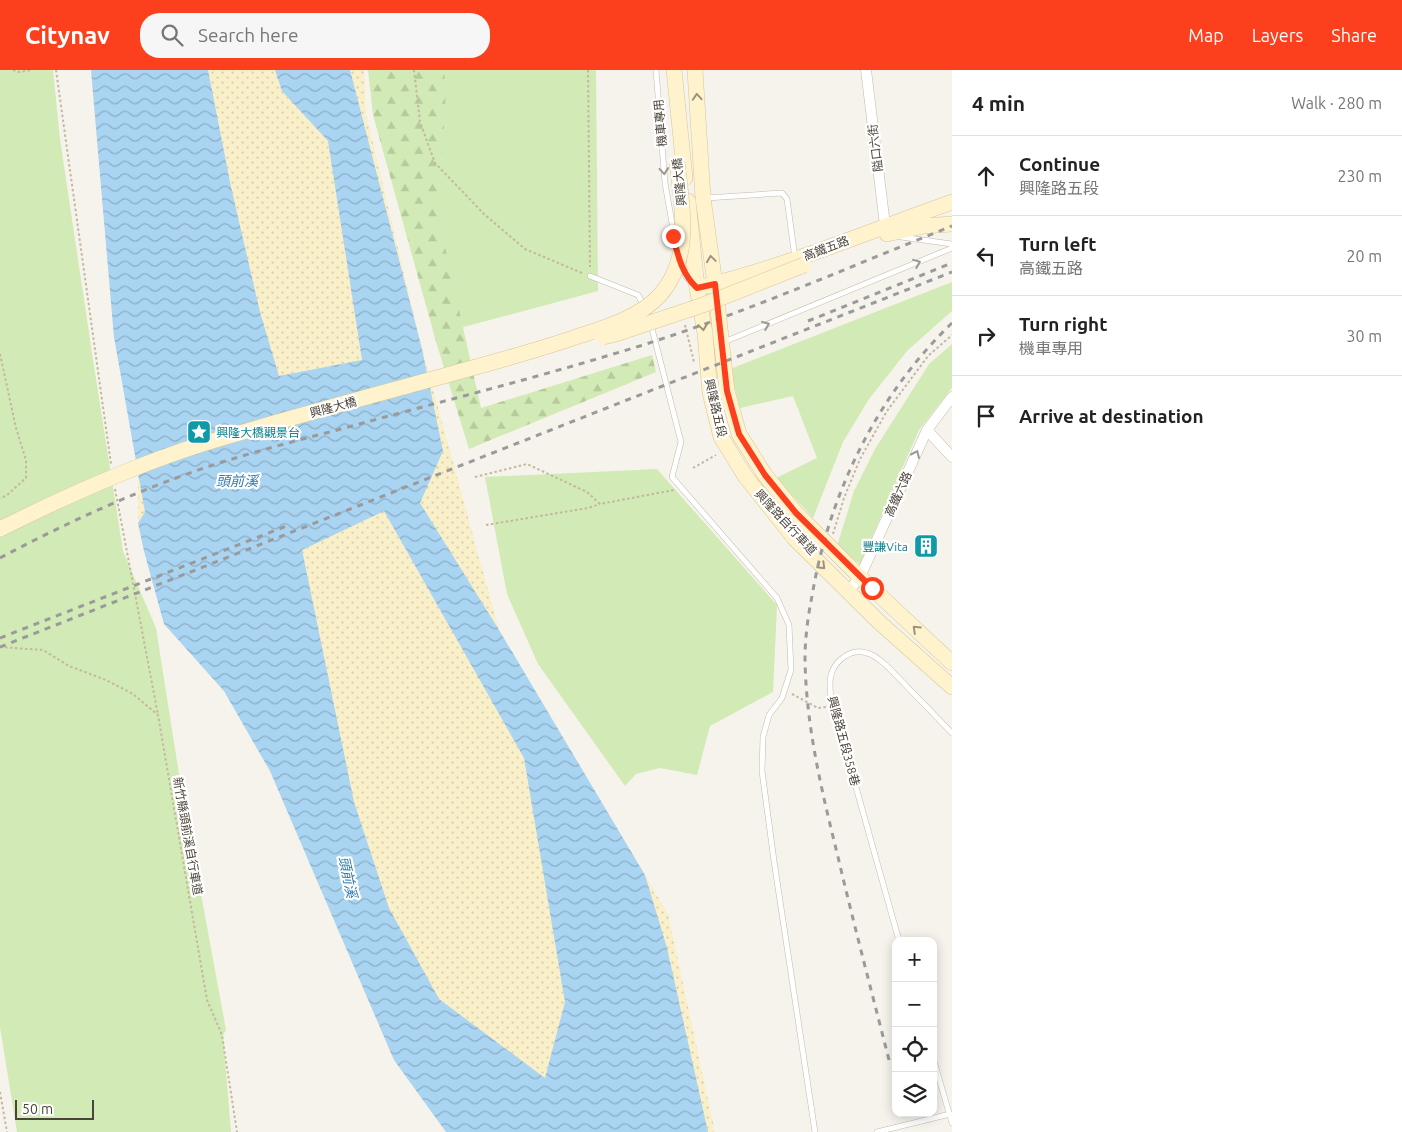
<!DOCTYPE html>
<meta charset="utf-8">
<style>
:root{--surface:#fff;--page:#f6f6f6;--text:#222;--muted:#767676;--line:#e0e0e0;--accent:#fc3f1d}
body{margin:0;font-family:Ubuntu,"Noto Sans TC",sans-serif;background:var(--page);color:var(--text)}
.controls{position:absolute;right:15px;bottom:15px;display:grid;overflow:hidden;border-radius:10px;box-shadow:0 2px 12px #0003}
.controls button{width:45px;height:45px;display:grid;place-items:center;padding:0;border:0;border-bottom:1px solid var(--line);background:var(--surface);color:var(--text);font:25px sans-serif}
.scale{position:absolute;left:15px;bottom:12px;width:79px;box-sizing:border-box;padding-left:5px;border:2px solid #4b4439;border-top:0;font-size:14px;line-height:18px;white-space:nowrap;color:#4b4439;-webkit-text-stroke:4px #fff;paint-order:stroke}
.stop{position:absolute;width:15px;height:15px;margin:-11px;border:4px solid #fc3f1d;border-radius:50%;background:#fff}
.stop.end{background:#fc3f1d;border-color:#fff;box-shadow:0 1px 5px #0008}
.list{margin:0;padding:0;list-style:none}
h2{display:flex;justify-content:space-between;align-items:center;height:65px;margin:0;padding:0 20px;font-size:21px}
h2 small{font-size:16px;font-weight:400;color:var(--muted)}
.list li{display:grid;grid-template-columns:32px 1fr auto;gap:15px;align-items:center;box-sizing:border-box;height:80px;padding:0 20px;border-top:1px solid var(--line)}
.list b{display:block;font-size:19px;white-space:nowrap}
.list p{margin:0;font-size:16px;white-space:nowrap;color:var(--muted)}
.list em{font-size:16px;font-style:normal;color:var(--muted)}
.icon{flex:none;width:28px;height:28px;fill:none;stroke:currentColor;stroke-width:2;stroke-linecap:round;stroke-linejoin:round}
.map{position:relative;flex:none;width:952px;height:1062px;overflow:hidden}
header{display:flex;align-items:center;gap:30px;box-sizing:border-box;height:70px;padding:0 25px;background:var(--accent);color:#fff}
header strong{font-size:24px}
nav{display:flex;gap:28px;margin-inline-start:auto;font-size:18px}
.search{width:350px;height:45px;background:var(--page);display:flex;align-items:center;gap:12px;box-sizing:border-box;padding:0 18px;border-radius:20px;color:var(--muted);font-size:19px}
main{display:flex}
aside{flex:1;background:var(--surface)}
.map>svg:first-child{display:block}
.green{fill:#d2eab5}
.forest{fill:url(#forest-firs)}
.sand{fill:url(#sand-dots)}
.water{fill:url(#water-waves);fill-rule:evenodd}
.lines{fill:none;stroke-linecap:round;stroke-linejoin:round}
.lane-casing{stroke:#c2bbae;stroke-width:6}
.street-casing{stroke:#c2bbae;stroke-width:11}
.secondary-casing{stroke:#d6c79b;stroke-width:16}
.path{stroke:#c4b79f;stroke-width:2;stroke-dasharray:2.5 2.5;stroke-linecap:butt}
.lane{stroke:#fff;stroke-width:5}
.street{stroke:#fff;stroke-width:10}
.secondary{stroke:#fff3cd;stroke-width:15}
.rail{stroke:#9a9a9a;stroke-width:3;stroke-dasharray:6 6;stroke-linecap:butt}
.lane-bridge-casing{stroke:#c2bbae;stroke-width:6;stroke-linecap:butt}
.secondary-bridge-casing{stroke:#d6c79b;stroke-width:16;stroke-linecap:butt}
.lane-bridge{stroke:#fff;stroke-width:5}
.secondary-bridge{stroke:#fff3cd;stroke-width:15}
.oneway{stroke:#9c937c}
.oneway2{stroke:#9c9892}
.route{stroke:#fc3f1d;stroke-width:6}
.labels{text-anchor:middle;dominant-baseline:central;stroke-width:4.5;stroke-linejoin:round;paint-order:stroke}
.street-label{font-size:12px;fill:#4b4439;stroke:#fff}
.culture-label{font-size:12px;fill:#0d838f;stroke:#fff;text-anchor:start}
.water-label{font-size:14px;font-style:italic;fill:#2e7ab2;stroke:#fff}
</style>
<header>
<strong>Citynav</strong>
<div class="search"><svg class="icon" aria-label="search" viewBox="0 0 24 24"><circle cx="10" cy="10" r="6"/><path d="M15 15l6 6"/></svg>Search here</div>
<nav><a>Map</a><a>Layers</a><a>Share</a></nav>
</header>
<main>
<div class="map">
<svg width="952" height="1062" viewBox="0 0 952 1062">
<defs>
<pattern id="forest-firs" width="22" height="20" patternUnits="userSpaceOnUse" patternTransform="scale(1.25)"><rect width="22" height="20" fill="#d2eab5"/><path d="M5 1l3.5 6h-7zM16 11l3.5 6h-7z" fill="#b6ca9c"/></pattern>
<pattern id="sand-dots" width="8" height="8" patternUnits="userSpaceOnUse" patternTransform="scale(1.25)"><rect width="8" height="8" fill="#f9efc9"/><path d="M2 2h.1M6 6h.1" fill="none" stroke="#d7cead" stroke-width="1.8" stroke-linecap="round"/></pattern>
<pattern id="water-waves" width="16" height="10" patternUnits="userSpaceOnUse" patternTransform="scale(1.25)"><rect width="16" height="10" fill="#a9d4f2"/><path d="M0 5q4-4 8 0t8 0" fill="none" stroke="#8caec5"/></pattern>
</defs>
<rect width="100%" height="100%" fill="#f6f3ec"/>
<path class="green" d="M0 0H53L60 69 94 296 123 481 156 558 179 704 226 960 223 965 231 1062H17L0 957Z
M384 0H596L598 221 434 265Z
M952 212V241L907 281 869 329 843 372 813 448 776 408 817 388 793 326 740 338 730 299Z
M952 274V318L919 360 860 494 837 476 854 421 875 379 929 294Z
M657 399 777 535 773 622 710 656 697 705 660 698 636 704 625 716 538 594 507 524 485 407Z"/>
<path class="forest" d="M368 0H444L446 18 439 150 481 338 652 285 656 302 469 379 437 275 373 45Z"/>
<path class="sand" d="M91 0H364L366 44 422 279 499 560 668 844 715 1062H446L394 990 270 701 224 621 164 554 144 481 138 453V397L114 267Z"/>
<path class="water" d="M91 0H208L231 117 260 242 279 306 362 290 328 71 282 21 275 0H350L422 279 443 381 420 433 499 560 645 805 667 878 708 1062H446L394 990 270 701 224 621 164 554 144 481 138 453 145 442 114 267ZM384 441 524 688 565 932 545 1008 439 929 389 838 354 732 302 480Z"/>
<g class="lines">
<defs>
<path id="lane" d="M656 0 665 113 676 176
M706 128 782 123 787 129 795 188
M901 167 952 174
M682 196 686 207 693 214
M590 206 638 225 648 243 681 372 672 407 777 528 789 555 791 600 782 628 769 645 763 667 762 701 774 791 815 1062
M724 272 952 178
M889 598 952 663
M933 988 952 1053
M877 1062 950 1044"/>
<path id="street" d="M866 0 885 155
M927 360 952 387
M848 522 860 507 927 360 952 327"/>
<path id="secondary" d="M674 0 685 108
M695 0 703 128 715 214 727 321 739 364 765 405 796 443 860 507 952 593
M688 131 697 218 705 263 710 323 721 367 745 406 795 469 879 552 952 617
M887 164 924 156 952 154
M705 216C790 195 870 161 952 132"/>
</defs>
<use href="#lane" class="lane-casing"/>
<use href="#street" class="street-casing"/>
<use href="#secondary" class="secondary-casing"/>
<path class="path" d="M13 0 19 2 31 0
M56 0 111 394
M414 0 420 52 435 93 484 144 525 179 582 203
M588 0 590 197
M685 255 694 292
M0 284 16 358 26 390V408L6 426 0 428
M693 398 716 385
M475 407 527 394 587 422 600 434 674 420
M115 419 158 645
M486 455 588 438 600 434
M833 464 844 428 860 389 887 341 928 286 952 265
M0 577 43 580 69 596 106 610 133 624 158 645 207 930 222 965 237 1062
M792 624 818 638 826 637
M0 1022 7 1062"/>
<use href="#lane" class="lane"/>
<use href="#street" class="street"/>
<use href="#secondary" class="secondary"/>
<path class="rail" d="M808 251 952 193
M0 488C66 453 134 422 204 398 249 383 295 371 341 359 431 334 521 312 610 285 727 251 839 201 952 156
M0 568 289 455
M0 577 952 202
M889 990C872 923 854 855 838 787 822 722 806 657 805 589 805 568 808 546 812 526 829 424 877 325 952 253"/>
<defs>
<path id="lane-bridge" d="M889 598C882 592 876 585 867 583 851 578 835 590 831 605 829 612 830 620 831 628L898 867"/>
<path id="secondary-bridge" d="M603 267 616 264 703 235 804 195
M0 459C64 427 131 397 199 375 281 350 364 328 447 305 490 293 532 282 573 268 603 258 638 249 660 225 693 188 682 137 677 92"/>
</defs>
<use href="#lane-bridge" class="lane-bridge-casing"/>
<use href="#secondary-bridge" class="secondary-bridge-casing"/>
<use href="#lane-bridge" class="lane-bridge"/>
<use href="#secondary-bridge" class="secondary-bridge"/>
</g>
<defs><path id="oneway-chevron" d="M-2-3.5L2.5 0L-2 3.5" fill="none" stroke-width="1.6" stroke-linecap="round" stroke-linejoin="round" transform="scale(1.25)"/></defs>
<g class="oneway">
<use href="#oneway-chevron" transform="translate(697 27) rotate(-94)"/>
<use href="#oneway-chevron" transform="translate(711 189) rotate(-98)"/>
<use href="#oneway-chevron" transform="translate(703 257) rotate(82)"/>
<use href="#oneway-chevron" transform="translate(822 496) rotate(45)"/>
<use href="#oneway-chevron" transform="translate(916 559) rotate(-137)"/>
</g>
<g class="oneway2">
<use href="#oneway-chevron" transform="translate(664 101) rotate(85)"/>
<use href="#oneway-chevron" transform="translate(917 193) rotate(-22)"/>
<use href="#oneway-chevron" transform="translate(766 255) rotate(-22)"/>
<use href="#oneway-chevron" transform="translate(916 384) rotate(-66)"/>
</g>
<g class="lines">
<path class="route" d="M673 166C678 186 682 204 697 218L715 214 727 321 739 364 765 405 796 443 872 518"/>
</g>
<defs>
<symbol id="sight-square" viewBox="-11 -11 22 22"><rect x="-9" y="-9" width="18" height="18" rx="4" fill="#0f9aa8" stroke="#fff"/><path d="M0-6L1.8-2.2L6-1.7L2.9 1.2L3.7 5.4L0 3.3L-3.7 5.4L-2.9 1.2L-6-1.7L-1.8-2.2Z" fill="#fff"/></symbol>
<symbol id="building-square" viewBox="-11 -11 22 22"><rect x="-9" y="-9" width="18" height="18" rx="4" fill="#0f9aa8" stroke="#fff"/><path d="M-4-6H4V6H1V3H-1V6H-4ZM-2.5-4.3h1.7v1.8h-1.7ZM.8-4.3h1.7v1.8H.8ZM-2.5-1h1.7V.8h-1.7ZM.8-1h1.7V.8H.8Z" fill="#fff"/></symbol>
</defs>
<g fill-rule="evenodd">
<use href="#sight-square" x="185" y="348" width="28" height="28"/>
<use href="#building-square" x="912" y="462" width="28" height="28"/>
</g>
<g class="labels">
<g class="street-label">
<text transform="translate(660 53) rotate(-95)">機車專用</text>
<text transform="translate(875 78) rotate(-97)">隘口六街</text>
<text transform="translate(679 112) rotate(-96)">興隆大橋</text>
<text transform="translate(826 178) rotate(-21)">高鐵五路</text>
<text transform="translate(333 337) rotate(-15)">興隆大橋</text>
<text transform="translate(716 338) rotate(77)">興隆路五段</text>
<text transform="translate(898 424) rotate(-66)">高鐵六路</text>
<text transform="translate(786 452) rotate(47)">興隆路自行車道</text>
<text transform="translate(844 671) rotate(75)">興隆路五段358巷</text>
<text transform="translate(188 766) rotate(80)">新竹縣頭前溪自行車道</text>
</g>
<g class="culture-label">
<text x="216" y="362">興隆大橋觀景台</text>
<text x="908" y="476" text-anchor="end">豐謙Vita</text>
</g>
<g class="water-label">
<text x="237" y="411">頭前溪</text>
<text transform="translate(348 807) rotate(78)">頭前溪</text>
</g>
</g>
</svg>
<div class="controls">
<button>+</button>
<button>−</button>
<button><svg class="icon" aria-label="locate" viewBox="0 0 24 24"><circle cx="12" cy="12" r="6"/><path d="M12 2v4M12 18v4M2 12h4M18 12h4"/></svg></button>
<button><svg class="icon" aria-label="layers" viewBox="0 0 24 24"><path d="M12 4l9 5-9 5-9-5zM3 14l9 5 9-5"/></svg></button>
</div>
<div class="scale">50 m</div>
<div class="stop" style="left:872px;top:518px"></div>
<div class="stop end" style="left:673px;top:166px"></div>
</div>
<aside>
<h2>4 min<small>Walk · 280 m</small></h2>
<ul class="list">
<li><svg class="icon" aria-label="ahead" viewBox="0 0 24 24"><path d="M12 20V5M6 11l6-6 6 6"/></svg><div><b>Continue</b><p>興隆路五段</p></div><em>230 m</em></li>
<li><svg class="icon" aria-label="left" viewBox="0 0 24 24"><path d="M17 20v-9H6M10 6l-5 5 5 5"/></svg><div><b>Turn left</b><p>高鐵五路</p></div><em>20 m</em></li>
<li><svg class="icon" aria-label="right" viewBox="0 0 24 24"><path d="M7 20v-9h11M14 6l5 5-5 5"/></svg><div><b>Turn right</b><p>機車專用</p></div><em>30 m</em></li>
<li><svg class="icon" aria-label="arrive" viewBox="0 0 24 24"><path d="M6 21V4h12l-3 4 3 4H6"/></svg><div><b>Arrive at destination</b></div></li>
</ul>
</aside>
</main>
